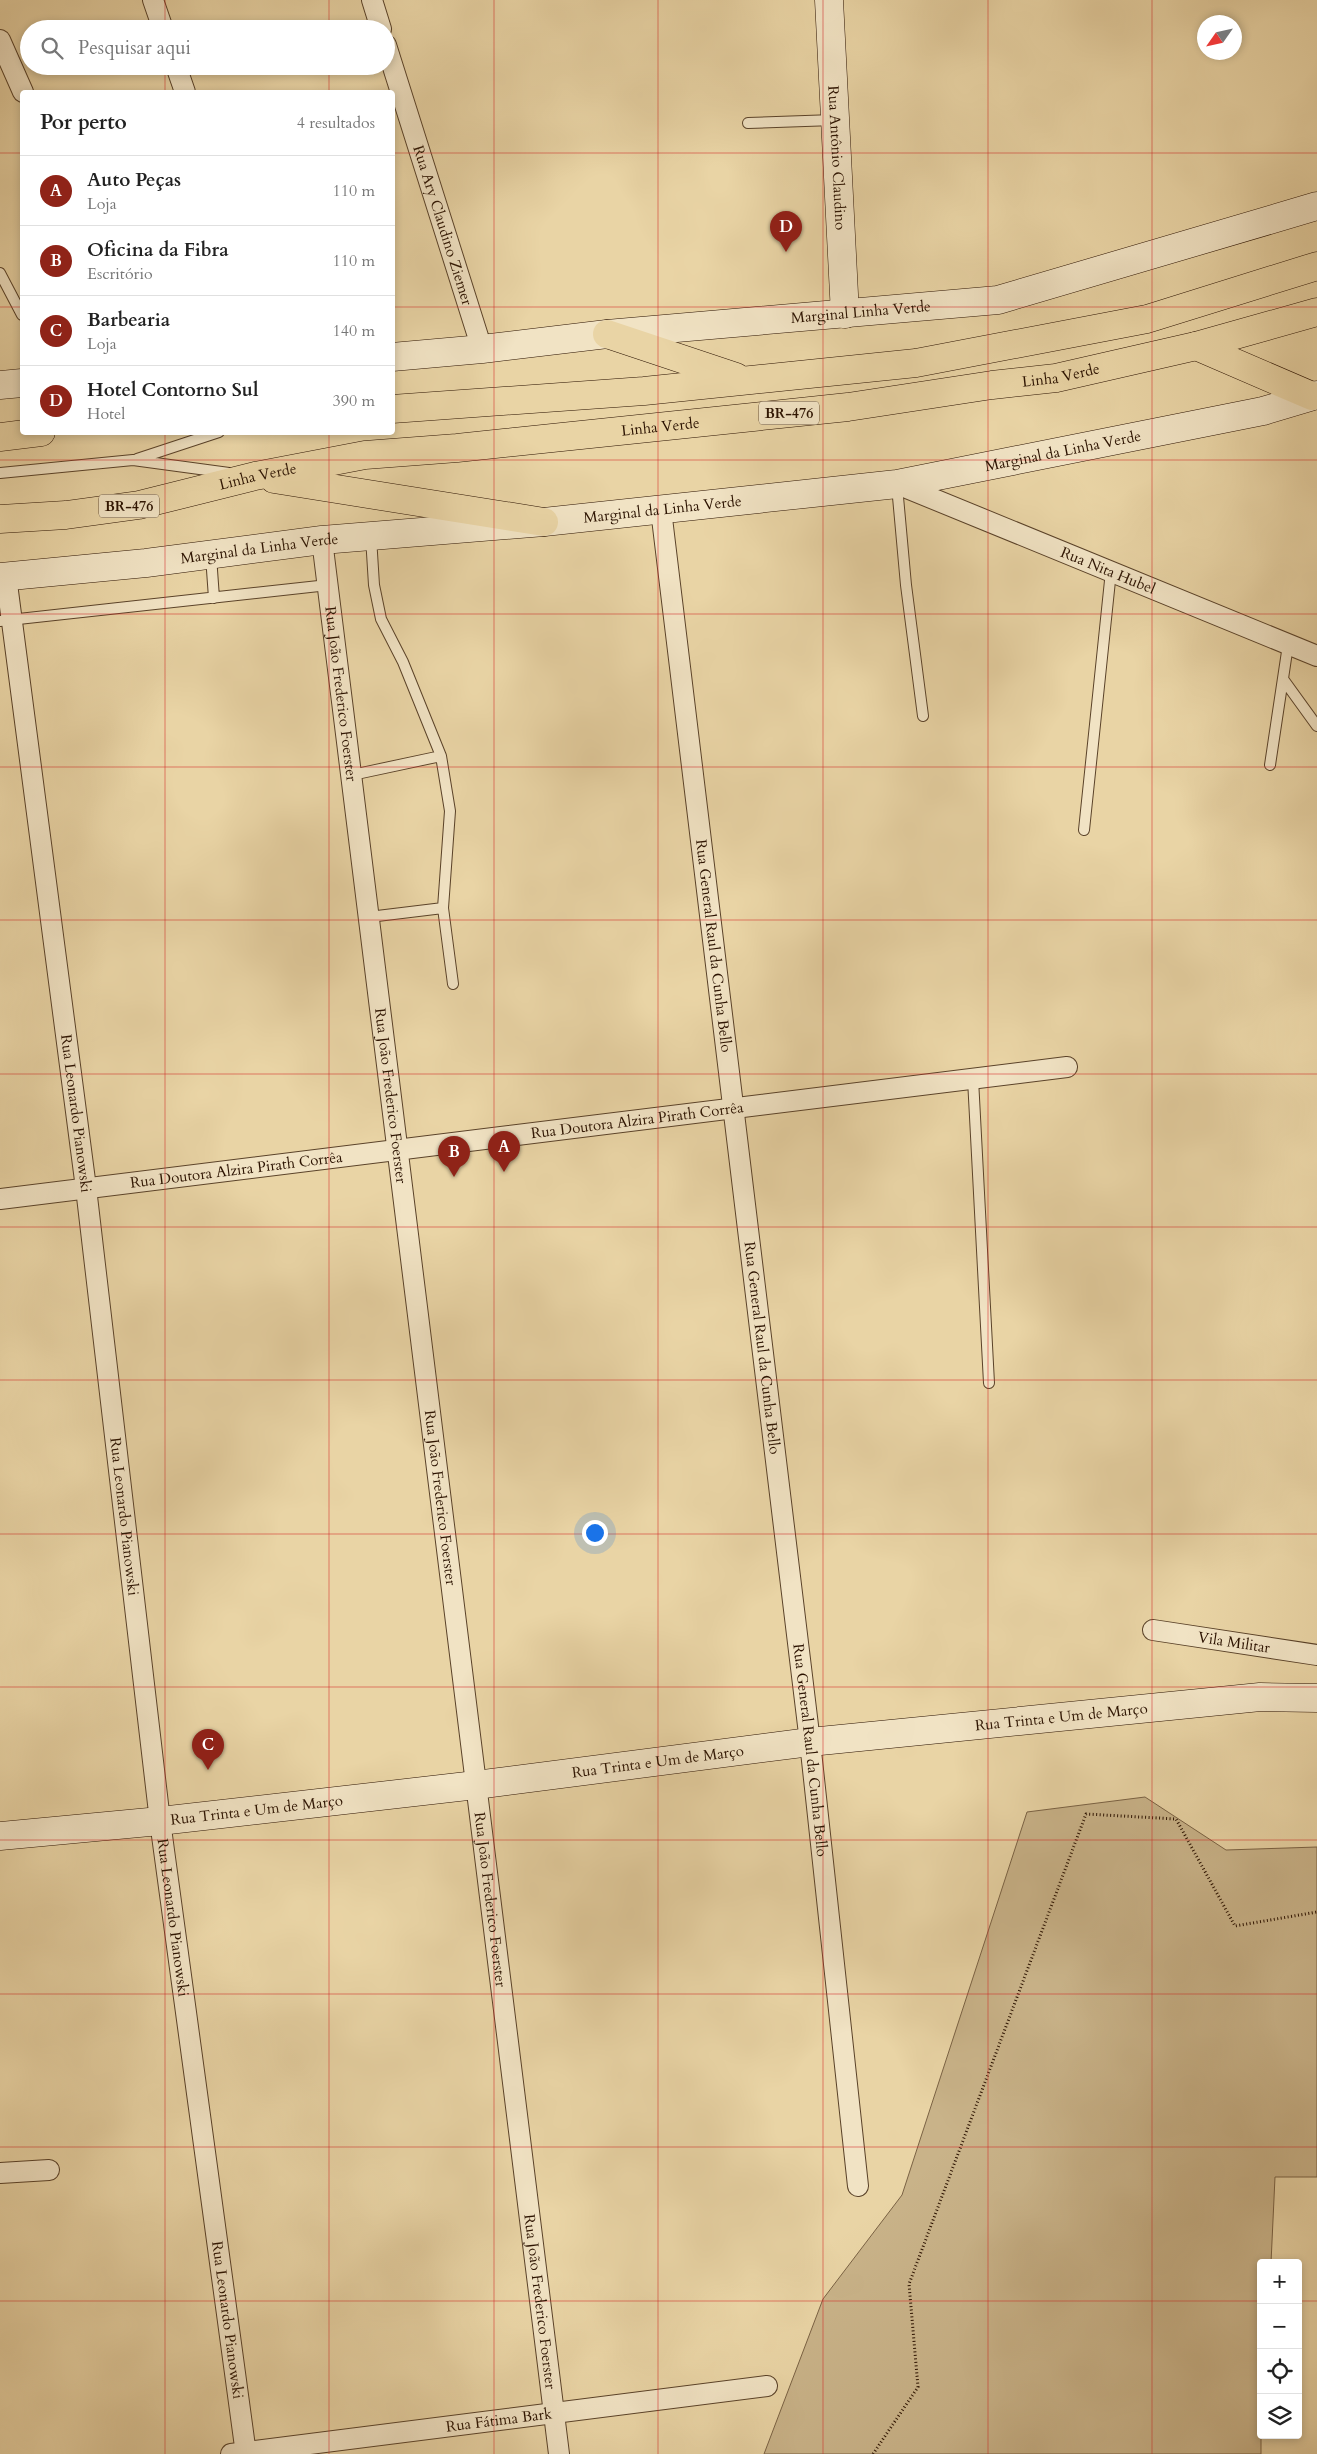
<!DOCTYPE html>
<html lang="pt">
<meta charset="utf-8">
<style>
:root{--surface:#fff;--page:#f6f6f6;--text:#222;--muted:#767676;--line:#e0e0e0;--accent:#8f2418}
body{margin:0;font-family:Cardo,serif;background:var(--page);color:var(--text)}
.controls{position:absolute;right:15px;bottom:15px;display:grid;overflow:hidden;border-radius:5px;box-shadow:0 2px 8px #0003}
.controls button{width:45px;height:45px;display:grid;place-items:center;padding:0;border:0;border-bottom:1px solid var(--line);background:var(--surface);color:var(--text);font:25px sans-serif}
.compass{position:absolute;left:1197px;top:15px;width:45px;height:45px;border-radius:50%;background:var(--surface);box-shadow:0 2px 8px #0003;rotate:236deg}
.you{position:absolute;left:594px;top:1532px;width:18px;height:18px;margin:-12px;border:4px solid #fff;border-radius:50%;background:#1a73e8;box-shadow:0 0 0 8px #1a73e833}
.badge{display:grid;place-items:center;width:32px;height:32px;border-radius:50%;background:var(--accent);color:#fff;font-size:16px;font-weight:700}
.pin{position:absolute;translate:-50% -41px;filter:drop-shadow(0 1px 2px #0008)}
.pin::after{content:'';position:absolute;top:26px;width:18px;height:15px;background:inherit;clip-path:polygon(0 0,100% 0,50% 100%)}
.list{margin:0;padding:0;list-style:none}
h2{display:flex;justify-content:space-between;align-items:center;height:65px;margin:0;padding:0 20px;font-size:21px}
h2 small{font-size:16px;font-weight:400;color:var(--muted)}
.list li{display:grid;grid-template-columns:32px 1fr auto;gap:15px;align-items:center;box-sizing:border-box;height:70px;padding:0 20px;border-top:1px solid var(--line)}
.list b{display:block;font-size:19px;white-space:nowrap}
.list p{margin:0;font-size:16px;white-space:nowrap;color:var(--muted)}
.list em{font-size:16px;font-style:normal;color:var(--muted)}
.icon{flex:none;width:28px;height:28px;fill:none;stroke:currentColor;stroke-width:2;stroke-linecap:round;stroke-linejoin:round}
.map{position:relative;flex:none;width:1317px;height:2454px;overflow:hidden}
.search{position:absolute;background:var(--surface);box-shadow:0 2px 8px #0003;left:20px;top:20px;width:375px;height:55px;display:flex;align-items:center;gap:12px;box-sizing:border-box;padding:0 18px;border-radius:28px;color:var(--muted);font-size:19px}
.panel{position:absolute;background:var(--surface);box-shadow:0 2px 8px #0003;left:20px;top:90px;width:375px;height:345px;border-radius:5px}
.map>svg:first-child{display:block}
.green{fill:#c9b389;stroke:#7a6244}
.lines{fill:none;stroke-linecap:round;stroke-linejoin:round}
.lane-casing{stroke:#5a4229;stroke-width:12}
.street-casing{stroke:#5a4229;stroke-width:22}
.secondary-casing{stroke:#2b1200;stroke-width:29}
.highway-casing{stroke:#2b1200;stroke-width:29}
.path{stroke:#2b1200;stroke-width:3;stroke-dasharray:1 2.5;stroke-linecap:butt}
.lane{stroke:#f1e3c4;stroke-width:10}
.street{stroke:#f1e3c4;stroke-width:20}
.secondary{stroke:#f1e3c4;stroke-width:28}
.highway{stroke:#e9d4a5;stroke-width:28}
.grid{fill:none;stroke:#d62828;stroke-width:1;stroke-opacity:0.55}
.labels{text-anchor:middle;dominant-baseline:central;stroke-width:4;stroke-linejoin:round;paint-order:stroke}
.shield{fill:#f1e3c4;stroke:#66513b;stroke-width:1}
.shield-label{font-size:14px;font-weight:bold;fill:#2b1200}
.street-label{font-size:15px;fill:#2b1200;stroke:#f1e3c4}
</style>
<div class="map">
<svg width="1317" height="2454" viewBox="0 0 1317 2454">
<rect width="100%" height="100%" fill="#e9d4a5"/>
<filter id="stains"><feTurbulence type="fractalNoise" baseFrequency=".004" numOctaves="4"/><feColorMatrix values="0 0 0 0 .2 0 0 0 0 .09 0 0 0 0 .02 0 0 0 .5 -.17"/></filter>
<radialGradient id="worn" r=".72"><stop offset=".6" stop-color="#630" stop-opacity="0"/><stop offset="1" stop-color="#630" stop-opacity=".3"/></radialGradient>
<path class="green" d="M1145 1797 1226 1850 1317 1847V2177H1275L1271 2263H1261V2454H764L823 2299 902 2195 1027 1812Z"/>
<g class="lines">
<defs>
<path id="lane" d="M748 123 834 120
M0 273 22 315
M137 459 219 432
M0 473 133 460 229 473
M897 486 906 585 923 716
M371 537 374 585 381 619 403 662 441 756 450 811 443 908 453 984
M211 556 214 598
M0 621 328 585
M1283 679 1317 726
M1270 765 1288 645
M352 775 441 756
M1084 830 1111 571
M369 917 443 908
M973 1079 989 1383"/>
<g id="street">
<path d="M153 0 163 29"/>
<path d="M372 0 381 29"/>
<path d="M0 40 23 92"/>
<path id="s1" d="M386 45 482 349"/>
<path d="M176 66 185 92"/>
<path id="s2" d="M897 484 1317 656"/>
<path id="s3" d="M661 510 810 1742 858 2186"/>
<path id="s4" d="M322 540 559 2454"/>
<path id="s5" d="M6 576 86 1188 160 1821 246 2454"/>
<path id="s6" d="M0 1199 1067 1067"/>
<path id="s7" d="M1153 1630 1317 1655"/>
<path d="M0 2173 49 2170"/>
<path id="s8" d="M231 2454 767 2386"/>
</g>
<g id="secondary">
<path id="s9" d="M829 0 845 314"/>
<path id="s10" d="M392 357 482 349 607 334 998 300 1317 206"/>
<path d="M0 385 22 383"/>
<path id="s11" d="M0 577 146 563 322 540 544 522 897 484 1263 411 1317 395"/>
<path id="s12" d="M0 1836 160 1821 476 1785 810 1742 1260 1697 1317 1698"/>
</g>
<g id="highway">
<path d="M607 334 736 377"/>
<path d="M1196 346 1312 396"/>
<path d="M392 409 644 391 916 363 1147 319 1317 266"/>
<path d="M0 437 41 432"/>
<path d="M274 479 544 522"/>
<path id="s13" d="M0 519 66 515 139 505 255 476 365 455 457 448 848 407 992 385 1056 378 1196 346 1317 312"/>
</g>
</defs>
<use href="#lane" class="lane-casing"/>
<use href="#street" class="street-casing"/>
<use href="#secondary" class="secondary-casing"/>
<use href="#highway" class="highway-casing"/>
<path class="path" d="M873 2454 918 2387 909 2284 1086 1814 1176 1819 1235 1926 1317 1912"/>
<use href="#lane" class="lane"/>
<use href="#street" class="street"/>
<use href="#secondary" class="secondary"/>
<use href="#highway" class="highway"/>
</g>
<path class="grid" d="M165 0V29M329 0V29M494 0V2454M658 0V2454M823 0V2454M988 0V2454M1152 0V2454M165 66V92M329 66V92M0 153H22M392 153H1317M0 307H22M392 307H1317M165 432V2454M329 432V2454M0 460H1317M0 614H1317M0 767H1317M0 920H1317M0 1074H1317M0 1227H1317M0 1380H1317M0 1534H1317M0 1687H1317M0 1840H1317M0 1994H1317M0 2147H1317M0 2301H1261M1298 2301H1317"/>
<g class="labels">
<g class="shield">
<rect x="759" y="401.5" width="60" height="23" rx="4"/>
<rect x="99" y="494.5" width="60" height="23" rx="4"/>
</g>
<g class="shield-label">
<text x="789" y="413">BR-476</text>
<text x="129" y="506">BR-476</text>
</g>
<g class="street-label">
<text stroke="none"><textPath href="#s9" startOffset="158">Rua Antônio Claudino</textPath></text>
<text stroke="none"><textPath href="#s1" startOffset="189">Rua Ary Claudino Ziemer</textPath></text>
<text stroke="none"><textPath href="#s10" startOffset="471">Marginal Linha Verde</textPath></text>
<text stroke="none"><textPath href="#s13" startOffset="1072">Linha Verde</textPath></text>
<text stroke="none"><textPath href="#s13" startOffset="668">Linha Verde</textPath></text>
<text stroke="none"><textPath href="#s11" startOffset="1071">Marginal da Linha Verde</textPath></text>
<text stroke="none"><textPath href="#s13" startOffset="262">Linha Verde</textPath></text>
<text stroke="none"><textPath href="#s11" startOffset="666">Marginal da Linha Verde</textPath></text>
<text stroke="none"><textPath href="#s11" startOffset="261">Marginal da Linha Verde</textPath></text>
<text stroke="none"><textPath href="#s2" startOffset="228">Rua Nita Hubel</textPath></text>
<text stroke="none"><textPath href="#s4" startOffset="155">Rua João Frederico Foerster</textPath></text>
<text stroke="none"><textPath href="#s3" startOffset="439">Rua General Raul da Cunha Bello</textPath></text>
<text stroke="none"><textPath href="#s4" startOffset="560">Rua João Frederico Foerster</textPath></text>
<text stroke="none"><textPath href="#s5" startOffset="542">Rua Leonardo Pianowski</textPath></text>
<text stroke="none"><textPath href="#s6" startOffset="642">Rua Doutora Alzira Pirath Corrêa</textPath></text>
<text stroke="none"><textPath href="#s6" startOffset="238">Rua Doutora Alzira Pirath Corrêa</textPath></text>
<text stroke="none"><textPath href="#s3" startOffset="844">Rua General Raul da Cunha Bello</textPath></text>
<text stroke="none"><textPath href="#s4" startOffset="965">Rua João Frederico Foerster</textPath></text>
<text stroke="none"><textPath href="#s5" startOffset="948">Rua Leonardo Pianowski</textPath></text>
<text stroke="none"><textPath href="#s7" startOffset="82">Vila Militar</textPath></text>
<text stroke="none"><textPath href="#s12" startOffset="1068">Rua Trinta e Um de Março</textPath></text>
<text stroke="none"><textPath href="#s3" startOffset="1249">Rua General Raul da Cunha Bello</textPath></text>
<text stroke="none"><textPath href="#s12" startOffset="662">Rua Trinta e Um de Março</textPath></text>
<text stroke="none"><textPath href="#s12" startOffset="258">Rua Trinta e Um de Março</textPath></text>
<text stroke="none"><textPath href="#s4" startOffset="1370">Rua João Frederico Foerster</textPath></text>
<text stroke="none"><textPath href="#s5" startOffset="1352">Rua Leonardo Pianowski</textPath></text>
<text stroke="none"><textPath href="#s4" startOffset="1775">Rua João Frederico Foerster</textPath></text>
<text stroke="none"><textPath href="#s5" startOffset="1758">Rua Leonardo Pianowski</textPath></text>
<text stroke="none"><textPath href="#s8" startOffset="270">Rua Fátima Bark</textPath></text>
</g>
</g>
<rect width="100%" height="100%" filter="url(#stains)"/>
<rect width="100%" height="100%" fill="url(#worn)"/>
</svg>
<div class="controls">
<button>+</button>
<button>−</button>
<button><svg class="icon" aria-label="locate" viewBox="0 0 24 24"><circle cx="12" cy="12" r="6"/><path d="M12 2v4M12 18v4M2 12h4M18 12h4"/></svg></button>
<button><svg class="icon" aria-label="layers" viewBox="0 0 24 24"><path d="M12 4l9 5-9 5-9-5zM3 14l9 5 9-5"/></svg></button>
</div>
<svg class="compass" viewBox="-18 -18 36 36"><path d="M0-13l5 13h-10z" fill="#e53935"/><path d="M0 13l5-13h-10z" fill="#767676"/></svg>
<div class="you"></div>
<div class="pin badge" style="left:504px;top:1172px">A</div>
<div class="pin badge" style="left:454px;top:1177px">B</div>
<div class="pin badge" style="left:208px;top:1770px">C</div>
<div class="pin badge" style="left:786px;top:252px">D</div>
<div class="search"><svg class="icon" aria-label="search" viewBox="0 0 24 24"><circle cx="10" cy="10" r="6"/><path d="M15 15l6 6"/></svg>Pesquisar aqui</div>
<section class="panel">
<h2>Por perto<small>4 resultados</small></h2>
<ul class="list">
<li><span class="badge">A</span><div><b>Auto Peças</b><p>Loja</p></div><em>110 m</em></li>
<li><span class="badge">B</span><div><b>Oficina da Fibra</b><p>Escritório</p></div><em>110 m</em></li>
<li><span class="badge">C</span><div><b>Barbearia</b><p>Loja</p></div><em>140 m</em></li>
<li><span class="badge">D</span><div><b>Hotel Contorno Sul</b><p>Hotel</p></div><em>390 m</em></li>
</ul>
</section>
</div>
